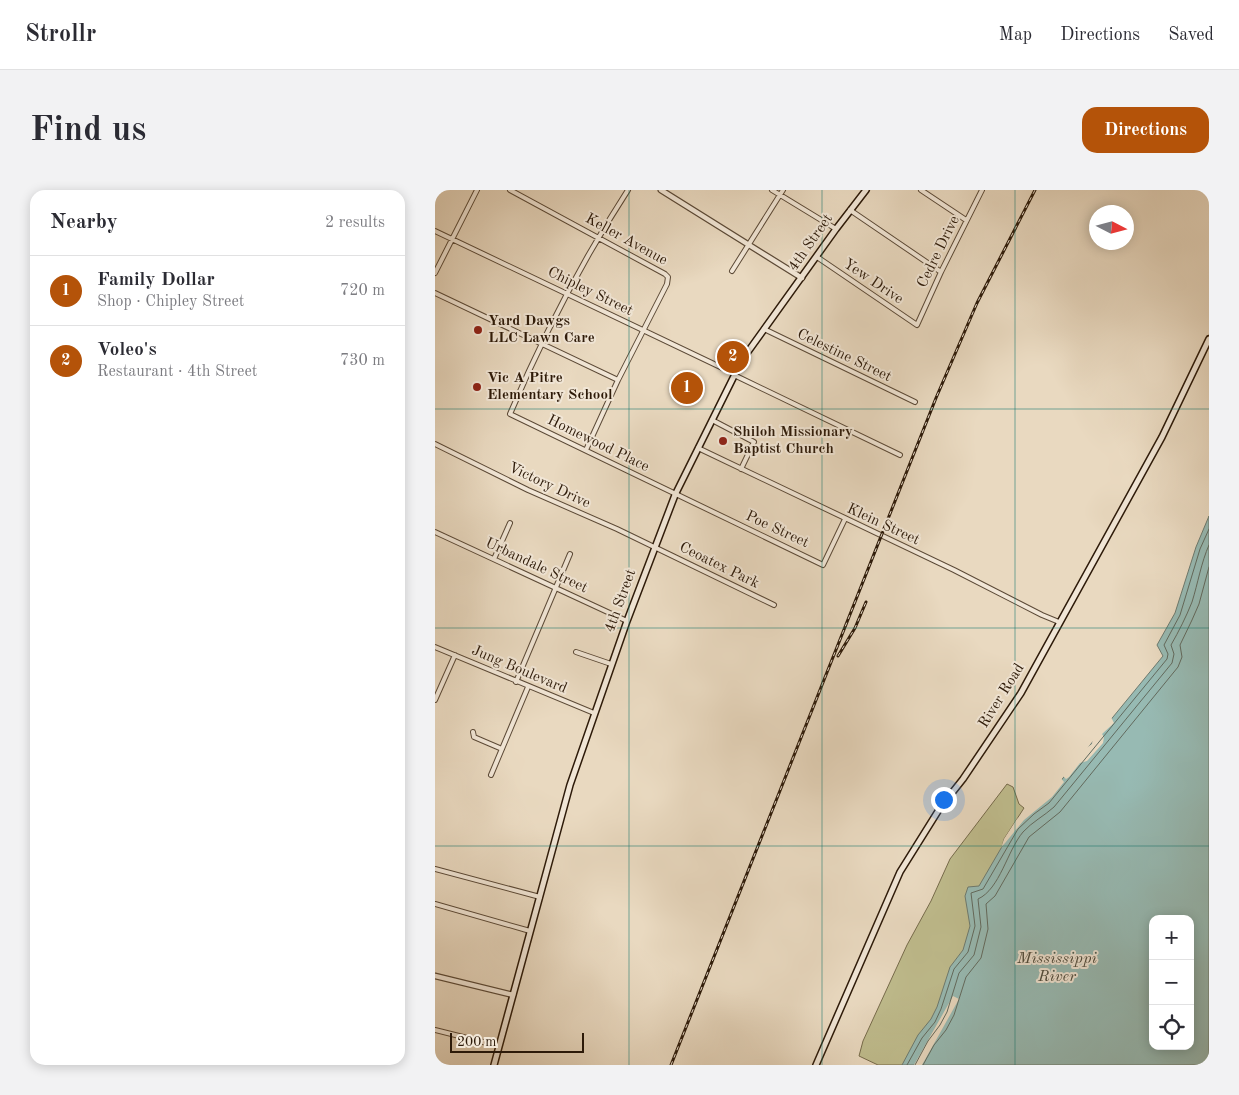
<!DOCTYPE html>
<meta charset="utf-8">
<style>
:root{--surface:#fff;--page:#f2f2f3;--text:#2b2b33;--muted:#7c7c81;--line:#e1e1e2;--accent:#b45309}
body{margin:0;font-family:"Old Standard TT",serif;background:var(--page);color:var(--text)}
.controls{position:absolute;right:15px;bottom:15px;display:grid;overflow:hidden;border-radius:10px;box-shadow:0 2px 12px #0003}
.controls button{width:45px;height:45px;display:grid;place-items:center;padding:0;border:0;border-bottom:1px solid var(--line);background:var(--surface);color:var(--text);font:25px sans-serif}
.compass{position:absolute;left:654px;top:15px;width:45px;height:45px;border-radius:50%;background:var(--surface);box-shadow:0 2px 12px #0003;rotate:96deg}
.scale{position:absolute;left:15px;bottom:12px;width:134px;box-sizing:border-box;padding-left:5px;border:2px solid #2d1a09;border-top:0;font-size:14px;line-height:18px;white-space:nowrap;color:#2d1a09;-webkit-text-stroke:4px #f1e6d6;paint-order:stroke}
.you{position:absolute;left:508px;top:609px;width:18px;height:18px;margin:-12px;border:4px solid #fff;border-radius:50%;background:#1a73e8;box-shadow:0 0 0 8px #1a73e833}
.badge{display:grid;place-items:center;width:32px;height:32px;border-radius:50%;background:var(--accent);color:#fff;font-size:16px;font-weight:700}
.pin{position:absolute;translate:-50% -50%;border:2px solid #fff;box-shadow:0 1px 5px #0006}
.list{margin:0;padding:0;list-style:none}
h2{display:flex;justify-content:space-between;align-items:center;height:65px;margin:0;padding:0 20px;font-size:21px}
h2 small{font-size:16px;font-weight:400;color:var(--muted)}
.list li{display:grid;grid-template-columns:32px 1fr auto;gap:15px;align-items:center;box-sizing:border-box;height:70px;padding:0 20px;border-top:1px solid var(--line)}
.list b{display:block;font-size:19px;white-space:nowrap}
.list p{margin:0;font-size:16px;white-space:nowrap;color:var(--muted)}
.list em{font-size:16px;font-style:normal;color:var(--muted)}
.icon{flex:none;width:28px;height:28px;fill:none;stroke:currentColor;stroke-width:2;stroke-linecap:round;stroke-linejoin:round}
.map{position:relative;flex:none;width:774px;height:875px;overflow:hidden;border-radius:15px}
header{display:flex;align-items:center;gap:30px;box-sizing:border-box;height:70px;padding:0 25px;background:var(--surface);border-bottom:1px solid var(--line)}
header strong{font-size:24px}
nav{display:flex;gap:28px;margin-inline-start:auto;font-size:18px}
.intro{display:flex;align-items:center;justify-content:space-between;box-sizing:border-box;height:120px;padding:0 30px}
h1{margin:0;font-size:35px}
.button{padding:12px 22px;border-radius:15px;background:var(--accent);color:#fff;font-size:18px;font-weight:700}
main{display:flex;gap:30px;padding:0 30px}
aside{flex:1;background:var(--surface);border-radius:15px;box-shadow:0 2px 12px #0003}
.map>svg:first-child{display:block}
.green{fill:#bfbc8d;stroke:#766b4b}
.water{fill:#97bab3;stroke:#6d7a6f;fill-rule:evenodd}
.pier{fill:#e9d9c0}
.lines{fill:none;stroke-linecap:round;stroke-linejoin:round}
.shore{stroke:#626a5e;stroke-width:1}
.minor-casing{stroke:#5c4a37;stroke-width:6}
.tertiary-casing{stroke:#5c4a37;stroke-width:7}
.secondary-casing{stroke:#2d1a09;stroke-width:8}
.minor{stroke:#f1e6d6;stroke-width:4}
.tertiary{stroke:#f1e6d6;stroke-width:4.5}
.secondary{stroke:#f1e6d6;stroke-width:5}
.rail-casing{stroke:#2d1a09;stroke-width:3}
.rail{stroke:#f1e6d6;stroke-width:1;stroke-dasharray:4;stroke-linecap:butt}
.grid{fill:none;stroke:#0f766e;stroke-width:1;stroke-opacity:0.55}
.poi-dot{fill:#8f2418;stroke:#f1e6d6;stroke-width:2}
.labels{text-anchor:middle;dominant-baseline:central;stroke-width:4;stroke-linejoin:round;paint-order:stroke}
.street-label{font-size:15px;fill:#2d1a09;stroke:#f1e6d6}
.poi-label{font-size:15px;font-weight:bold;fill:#2d1a09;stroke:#f1e6d6;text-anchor:start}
.water-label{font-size:16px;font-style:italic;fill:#4d4a3c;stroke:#f1e6d6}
</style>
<header>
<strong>Strollr</strong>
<nav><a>Map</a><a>Directions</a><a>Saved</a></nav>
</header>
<div class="intro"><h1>Find us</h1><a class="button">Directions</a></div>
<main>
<aside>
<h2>Nearby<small>2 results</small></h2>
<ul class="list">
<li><span class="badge">1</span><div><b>Family Dollar</b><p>Shop · Chipley Street</p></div><em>720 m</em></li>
<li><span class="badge">2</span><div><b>Voleo's</b><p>Restaurant · 4th Street</p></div><em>730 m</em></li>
</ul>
</aside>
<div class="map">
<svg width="774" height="875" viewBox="0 0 774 875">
<rect width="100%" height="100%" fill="#e9d9c0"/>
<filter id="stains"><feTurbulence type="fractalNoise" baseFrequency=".004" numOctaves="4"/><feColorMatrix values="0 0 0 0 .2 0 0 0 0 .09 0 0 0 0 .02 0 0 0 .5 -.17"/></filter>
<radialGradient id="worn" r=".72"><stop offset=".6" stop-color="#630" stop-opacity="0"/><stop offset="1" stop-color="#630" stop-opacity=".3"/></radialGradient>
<path class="green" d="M572 594 578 597 584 614 589 618 569 649 547 735 500 827 470 875H443L424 866 428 851 472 755 496 711 515 669Z"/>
<path class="water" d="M774 326V875H467L483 845 496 829 502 817 515 777 528 760 535 736 530 706 533 697 544 696 579 636 610 610 728 466 722 455 740 423 761 357ZM718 729H755V856H718Z"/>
<path class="pier" d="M676 527 679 533 667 544 669 547 668 553 652 571 645 573 634 587 631 589 627 585 645 562 657 554 658 547Z
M625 587 629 592 617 607 589 630 566 658 569 649 582 629 595 618 609 608Z
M518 806 524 809 487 875H479Z"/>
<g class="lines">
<path class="shore" d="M472 875 487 848 500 832 506 819 519 779 533 762 540 736 536 703 548 699 583 639 599 624 614 613 732 469 733 464 729 455 745 425 765 359 774 339
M480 875 493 851 505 835 512 822 524 783 539 765 546 737 543 709C565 699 572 661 588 642 597 632 609 626 619 617L737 473 739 464 736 455C744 441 751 427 757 412 763 393 766 373 774 355
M488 875 499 855 511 840 519 825 531 787 546 768 553 739 551 714 560 706 594 647 625 622 743 477 747 467 745 455 757 430 764 414 774 377"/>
<defs>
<path id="minor" d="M75 0 230 84 233 87 232 94 183 190 151 260
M193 0C147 71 108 146 75 224L388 375 410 329
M337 0 401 39
M486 0 531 30
M415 20 506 82
M0 41 300 184
M382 67 482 135 506 82 547 0
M297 81 348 0
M0 83 42 0
M0 103 183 190
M329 139 480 212
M299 185 465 265
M277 230 319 252 306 279
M0 254 93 300 182 339 339 415
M263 258 519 380 607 425 624 432
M0 342 192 431
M59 369 75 333
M0 457 159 523
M141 462 176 474
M81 492 135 364
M0 510 20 465
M38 542 39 547 67 559
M56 585 93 497
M0 679 105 707
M0 714 95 741
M0 840 64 856"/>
<path id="tertiary" d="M226 0 367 88
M0 786 78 805"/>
<path id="secondary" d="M59 875 135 595 192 431 240 305 307 170 401 39 431 0
M381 875 465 682 505 618 528 589 586 503 727 247 774 149"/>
</defs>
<use href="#minor" class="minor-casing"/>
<use href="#tertiary" class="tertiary-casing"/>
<use href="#secondary" class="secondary-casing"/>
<use href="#minor" class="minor"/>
<use href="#tertiary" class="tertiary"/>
<use href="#secondary" class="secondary"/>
<defs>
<path id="rail" d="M403 466 420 438 431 412
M236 875 501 208 542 113 600 0"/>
</defs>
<use href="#rail" class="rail-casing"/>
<use href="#rail" class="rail"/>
</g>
<path class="grid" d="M194 0V875M387 0V875M580 0V875M0 219H774M0 438H774M0 656H774"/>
<g class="poi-dot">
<circle cx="43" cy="140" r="5"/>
<circle cx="42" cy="197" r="5"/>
<circle cx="288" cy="251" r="5"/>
</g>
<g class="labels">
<g class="street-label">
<text transform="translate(191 50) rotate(29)">Keller Avenue</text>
<text transform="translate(376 53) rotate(-55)">4th Street</text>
<text transform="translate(504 62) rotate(-64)">Cedre Drive</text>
<text transform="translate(438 92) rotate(34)">Yew Drive</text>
<text transform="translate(155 102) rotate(26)">Chipley Street</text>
<text transform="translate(409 166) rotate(26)">Celestine Street</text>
<text transform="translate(163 254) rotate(26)">Homewood Place</text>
<text transform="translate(114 296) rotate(25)">Victory Drive</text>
<text transform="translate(448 335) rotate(25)">Klein Street</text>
<text transform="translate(342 340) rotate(25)">Poe Street</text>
<text transform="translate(101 376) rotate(25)">Urbandale Street</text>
<text transform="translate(284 376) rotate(26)">Ceoatex Park</text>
<text transform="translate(186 411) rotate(-70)">4th Street</text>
<text transform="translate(84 480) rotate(23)">Jung Boulevard</text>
<text transform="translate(567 506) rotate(-58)">River Road</text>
</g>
<g class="poi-label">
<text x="53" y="131">Yard Dawgs<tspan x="53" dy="17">LLC Lawn Care</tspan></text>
<text x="52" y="188">Vic A Pitre<tspan x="52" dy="17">Elementary School</tspan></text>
<text x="298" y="242">Shiloh Missionary<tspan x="298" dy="17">Baptist Church</tspan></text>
</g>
<g class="water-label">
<text x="622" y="769">Mississippi<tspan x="622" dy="18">River</tspan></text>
</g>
</g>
<rect width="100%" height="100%" filter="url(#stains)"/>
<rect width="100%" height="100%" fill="url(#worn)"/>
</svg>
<div class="controls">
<button>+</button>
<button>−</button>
<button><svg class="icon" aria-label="locate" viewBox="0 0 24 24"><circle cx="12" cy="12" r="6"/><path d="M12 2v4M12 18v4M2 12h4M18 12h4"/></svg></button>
</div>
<svg class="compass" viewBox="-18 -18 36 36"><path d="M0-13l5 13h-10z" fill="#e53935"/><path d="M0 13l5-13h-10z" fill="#7c7c81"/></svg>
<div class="scale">200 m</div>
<div class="you"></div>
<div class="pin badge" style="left:252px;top:198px">1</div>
<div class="pin badge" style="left:298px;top:167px">2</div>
</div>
</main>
